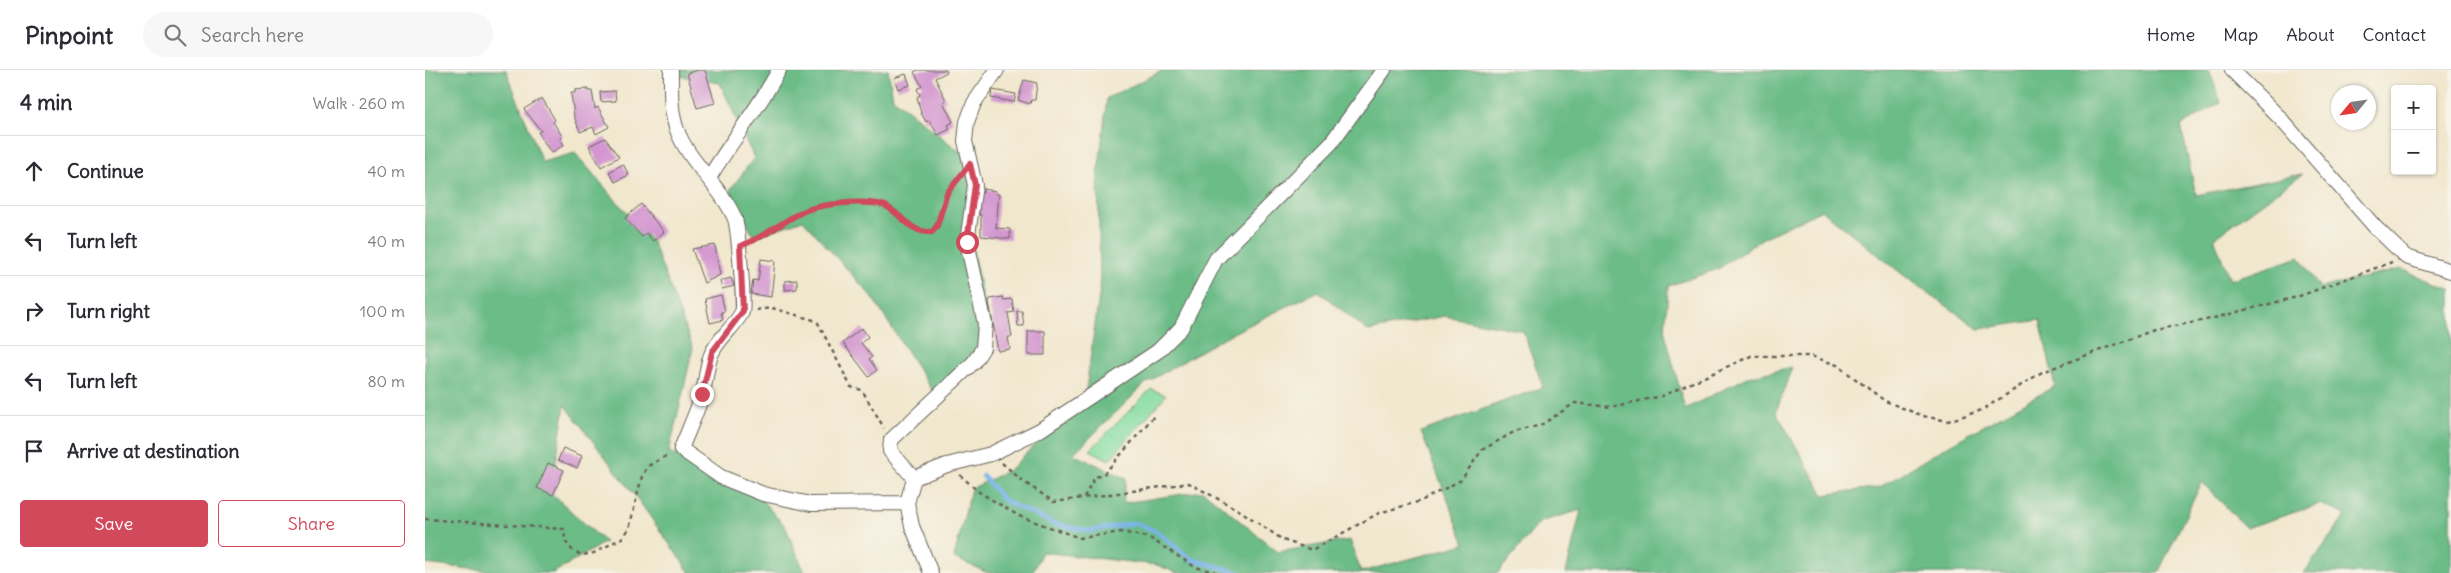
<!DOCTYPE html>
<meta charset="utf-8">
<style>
:root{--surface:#fff;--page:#f7f7f7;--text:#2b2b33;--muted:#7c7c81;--line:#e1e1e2;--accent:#d1495b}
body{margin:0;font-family:Delius,sans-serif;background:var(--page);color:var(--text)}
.controls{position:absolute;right:15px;top:15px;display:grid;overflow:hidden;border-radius:5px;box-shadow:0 1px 4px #0004}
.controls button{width:45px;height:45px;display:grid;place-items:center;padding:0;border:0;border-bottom:1px solid var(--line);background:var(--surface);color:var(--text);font:25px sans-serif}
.compass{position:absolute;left:1906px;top:15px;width:45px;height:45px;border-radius:50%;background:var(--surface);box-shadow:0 1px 4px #0004;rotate:241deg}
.stop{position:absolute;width:15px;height:15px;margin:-11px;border:4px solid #d1495b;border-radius:50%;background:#fff}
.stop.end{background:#d1495b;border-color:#fff;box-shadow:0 1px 5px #0008}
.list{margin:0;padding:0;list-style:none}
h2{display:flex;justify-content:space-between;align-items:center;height:65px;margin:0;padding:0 20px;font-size:21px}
h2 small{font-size:16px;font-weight:400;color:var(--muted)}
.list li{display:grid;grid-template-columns:32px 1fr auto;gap:15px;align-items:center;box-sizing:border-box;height:70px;padding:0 20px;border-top:1px solid var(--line)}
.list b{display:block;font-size:19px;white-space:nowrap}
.list em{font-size:16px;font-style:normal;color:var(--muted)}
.actions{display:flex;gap:10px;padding:15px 20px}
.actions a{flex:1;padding:11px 0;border:1px solid var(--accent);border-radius:5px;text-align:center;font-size:18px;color:var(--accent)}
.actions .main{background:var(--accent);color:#fff}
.icon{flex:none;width:28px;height:28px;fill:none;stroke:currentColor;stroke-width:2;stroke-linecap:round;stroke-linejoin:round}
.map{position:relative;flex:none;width:2026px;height:503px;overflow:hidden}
header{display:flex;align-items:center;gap:30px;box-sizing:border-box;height:70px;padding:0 25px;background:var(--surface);border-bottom:1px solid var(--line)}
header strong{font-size:24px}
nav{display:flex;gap:28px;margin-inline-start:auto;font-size:18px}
.search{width:350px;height:45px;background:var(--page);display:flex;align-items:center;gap:12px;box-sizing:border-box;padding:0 18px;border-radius:28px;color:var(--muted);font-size:19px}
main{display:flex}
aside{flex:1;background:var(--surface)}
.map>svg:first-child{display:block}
.green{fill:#85dda1;stroke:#507c5e}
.forest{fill:#6cbc87;stroke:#446c52;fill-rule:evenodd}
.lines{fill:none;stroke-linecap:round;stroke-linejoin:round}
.stream{stroke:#7cb2ea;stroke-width:4.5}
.building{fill:#d396d0}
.minor-casing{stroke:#67635a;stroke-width:16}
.path{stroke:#67635a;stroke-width:2.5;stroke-dasharray:4 4;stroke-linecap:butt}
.minor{stroke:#fff;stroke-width:14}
.route{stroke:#d1495b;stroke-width:6}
</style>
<header>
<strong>Pinpoint</strong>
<div class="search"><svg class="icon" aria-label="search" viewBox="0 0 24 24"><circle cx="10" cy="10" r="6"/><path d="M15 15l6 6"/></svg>Search here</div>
<nav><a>Home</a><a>Map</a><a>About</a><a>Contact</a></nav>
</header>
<main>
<aside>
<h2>4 min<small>Walk · 260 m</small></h2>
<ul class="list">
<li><svg class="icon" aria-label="ahead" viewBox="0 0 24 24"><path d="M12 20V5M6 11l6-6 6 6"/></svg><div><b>Continue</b></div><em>40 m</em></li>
<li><svg class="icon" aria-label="left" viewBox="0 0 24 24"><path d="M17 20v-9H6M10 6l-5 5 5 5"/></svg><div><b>Turn left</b></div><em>40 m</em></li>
<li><svg class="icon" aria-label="right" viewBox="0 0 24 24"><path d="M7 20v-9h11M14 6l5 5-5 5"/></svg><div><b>Turn right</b></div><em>100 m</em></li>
<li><svg class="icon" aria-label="left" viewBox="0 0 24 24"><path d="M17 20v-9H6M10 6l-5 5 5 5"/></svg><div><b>Turn left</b></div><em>80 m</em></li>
<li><svg class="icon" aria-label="arrive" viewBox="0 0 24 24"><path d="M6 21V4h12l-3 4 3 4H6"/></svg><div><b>Arrive at destination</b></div></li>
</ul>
<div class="actions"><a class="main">Save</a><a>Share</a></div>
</aside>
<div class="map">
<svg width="2026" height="503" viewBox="0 0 2026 503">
<rect width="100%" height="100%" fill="#f7f3e8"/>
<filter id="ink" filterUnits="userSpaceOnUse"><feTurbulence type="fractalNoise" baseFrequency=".02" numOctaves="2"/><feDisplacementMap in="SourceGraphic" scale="10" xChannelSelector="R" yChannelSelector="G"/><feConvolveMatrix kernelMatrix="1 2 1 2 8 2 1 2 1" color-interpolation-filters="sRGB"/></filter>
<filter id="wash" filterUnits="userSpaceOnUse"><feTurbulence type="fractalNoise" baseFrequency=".0096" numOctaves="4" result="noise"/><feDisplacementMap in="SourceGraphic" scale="20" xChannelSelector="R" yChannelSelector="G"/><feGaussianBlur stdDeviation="1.12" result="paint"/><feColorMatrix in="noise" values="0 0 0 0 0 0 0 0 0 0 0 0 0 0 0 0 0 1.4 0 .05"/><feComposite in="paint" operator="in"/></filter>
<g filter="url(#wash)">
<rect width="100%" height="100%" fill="#f1e7cd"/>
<path class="green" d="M726 319 741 325 684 390 665 380Z"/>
<path class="forest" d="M0 0H81L117 92 150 83 228 173 268 278 244 382 322 414 360 456 380 503H265L214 431 140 335 126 423 180 472 128 503H83L0 494Z
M247 0H463L468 28 544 89 548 182 563 255 552 298 508 322 447 227 378 150 329 167 305 120 329 88 295 13 249 5Z
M739 0H1784L1796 32 1756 56 1771 125 1877 104 1789 168 1805 210 1874 187 1895 218 1976 199 2026 219V503H1879L1921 445 1895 434 1821 458 1777 412 1733 503H1141L1156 440 1115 452 1073 503H752L732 495 617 482 607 503H563L529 488 546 419 584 400 660 326 675 219 673 105 682 28ZM1397 140 1477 204 1554 259 1615 250 1630 316 1526 374 1455 417 1399 425 1351 342 1367 297 1323 307 1260 339 1240 263 1243 216 1293 199 1338 168ZM893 221 943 261 1020 246 1098 261 1118 317 996 362 1040 474 936 502 925 470 853 482 778 421 698 433 701 408 648 384 721 313 796 269Z"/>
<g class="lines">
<path class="stream" d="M558 406 578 430 629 454 665 461 710 453 731 461 766 489 815 503"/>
</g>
<g id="blocks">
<path class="building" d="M273 0H280L290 33 272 38 262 3Z
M493 0H521L522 2 510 8 521 30 518 32 528 52 523 55 525 59 513 65 504 50 501 52 496 43 492 27 495 25 492 19 497 16 489 2Z
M481 4 485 15 473 19 469 8Z
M599 10 612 13 610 30H606L605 34 593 30Z
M163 19V21H167L170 39 173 37 184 57 171 64 168 57 155 62 149 46 146 23H150V20Z
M567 20 591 24 589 32 566 28Z
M190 21 191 31 176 32 175 22Z
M117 28 130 50 128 52 137 66 135 68 139 75 126 83 113 62 116 61 99 39Z
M180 68 194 87 176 97 164 76Z
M198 94 204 105 190 112 184 102Z
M558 119 571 121V124H574L571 158 585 159V169L556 166V145H554L555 123H558Z
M216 134 239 162 228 171 221 163 217 167 200 148Z
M290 175 295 205 279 213 267 179Z
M336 189 350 191 346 227 326 224 328 210 333 211Z
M306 208 309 216 297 219 295 211Z
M372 210V219L360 220V211Z
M296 225 300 241 296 242 298 250 285 253 280 229Z
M578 227 579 230 587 229 589 242 583 243 587 267H583L585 279 573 281 564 232 565 229Z
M592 241H597L599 256H593Z
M437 258 443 267 436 273 447 287 444 289 452 300 444 307 418 273Z
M603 261H620V285H603Z
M138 378 157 386 152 398 133 390Z
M123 393 139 400 128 425 112 418Z"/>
</g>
</g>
<g filter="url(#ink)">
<use href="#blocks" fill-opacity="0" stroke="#67635a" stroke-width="1"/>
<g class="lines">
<defs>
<path id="minor" d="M246 0C246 20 245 41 252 60 264 93 296 116 310 149 313 158 320 236 317 242 309 258 292 269 286 285 281 298 281 312 277 326 271 344 263 361 256 379L296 407 338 424 386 434 482 433
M1807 0 1854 47 1950 157 1981 187 2026 201
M284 108C306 71 334 38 354 0
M489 408 522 395 566 384 615 360 733 281 756 258 791 189 906 73 959 0
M489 408 465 381 466 370 549 292 558 278 560 254 542 172 550 115 540 71 542 52 549 33 572 0
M489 408 482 433 487 456 506 503"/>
</defs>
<use href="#minor" class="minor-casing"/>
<path class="path" d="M327 172C345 166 359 151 376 142 394 133 439 130 459 135 475 140 484 164 507 162L512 156 522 123 535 107
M331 240 347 238 392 251 426 317 437 320 459 358
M577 393 599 412 629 432 764 413 817 442 858 470 887 480 954 443 996 431 1036 410 1057 380 1089 362 1116 355 1150 333 1186 337 1237 326 1326 286H1386L1412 295 1460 331 1498 346 1523 351 1557 340 1617 302 1729 260 1781 250 1872 227 1967 192
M535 405 554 422 594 446 655 468 696 462 723 467 770 497 794 503
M659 427 670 407 678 405 730 345
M0 449 139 459 140 471 148 481 157 485 169 483 197 468 204 459 217 406 223 396 243 385"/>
<use href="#minor" class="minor"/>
</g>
</g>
<g class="lines" filter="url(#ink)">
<path class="route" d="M277 324 287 282 318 241 315 176C338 168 354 154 375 143 394 133 438 130 458 135 474 140 484 164 507 162L512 156 522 123 545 94 550 115 542 172"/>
</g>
</svg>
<div class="controls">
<button>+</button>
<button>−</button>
</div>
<svg class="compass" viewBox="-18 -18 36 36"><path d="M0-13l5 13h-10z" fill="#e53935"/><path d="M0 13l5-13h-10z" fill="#7c7c81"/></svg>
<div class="stop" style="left:542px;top:172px"></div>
<div class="stop end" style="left:277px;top:324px"></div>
</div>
</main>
